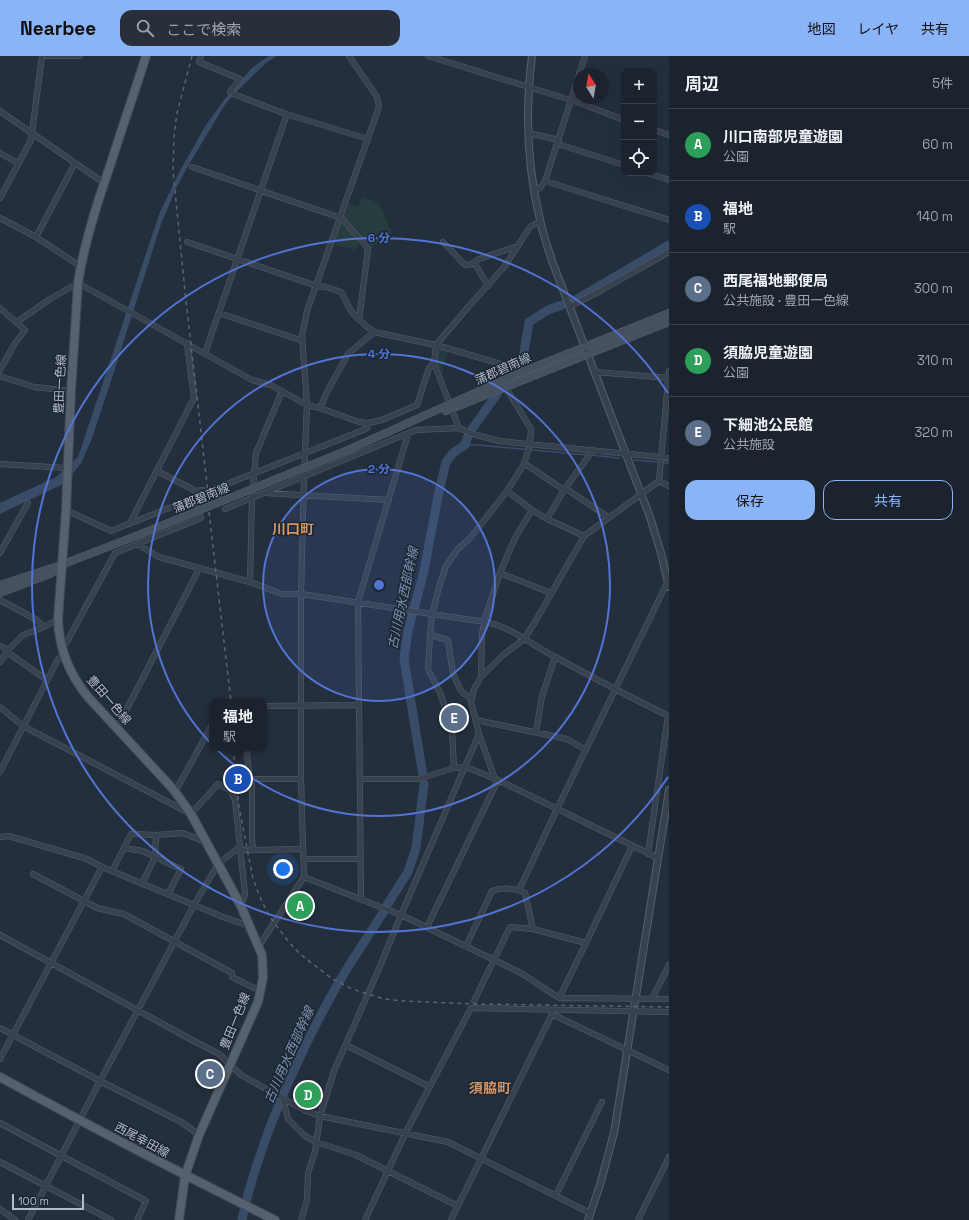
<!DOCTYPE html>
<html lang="ja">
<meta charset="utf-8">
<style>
:root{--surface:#1b232e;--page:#282f3a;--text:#f1f3f6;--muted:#a0a4aa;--line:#39404a;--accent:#8ab4f8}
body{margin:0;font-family:"Space Grotesk","Noto Sans JP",sans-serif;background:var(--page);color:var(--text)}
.controls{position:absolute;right:12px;top:12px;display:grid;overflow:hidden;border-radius:8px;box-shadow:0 4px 16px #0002}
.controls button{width:36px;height:36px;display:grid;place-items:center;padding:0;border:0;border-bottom:1px solid var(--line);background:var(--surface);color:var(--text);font:20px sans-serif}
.compass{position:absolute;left:573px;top:12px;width:36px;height:36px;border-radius:50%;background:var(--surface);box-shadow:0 4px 16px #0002;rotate:349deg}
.scale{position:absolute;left:12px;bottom:10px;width:72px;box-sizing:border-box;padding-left:4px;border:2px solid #b4bcc9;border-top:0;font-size:11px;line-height:14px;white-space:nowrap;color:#b4bcc9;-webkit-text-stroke:3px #1d2633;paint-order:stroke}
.you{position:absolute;left:283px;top:813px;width:14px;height:14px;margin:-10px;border:3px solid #fff;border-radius:50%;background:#1a73e8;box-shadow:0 0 0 6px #1a73e833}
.badge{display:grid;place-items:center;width:26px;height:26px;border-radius:50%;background:var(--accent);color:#fff;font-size:13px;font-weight:700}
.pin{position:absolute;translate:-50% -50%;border:2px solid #fff;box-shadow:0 1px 4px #0006}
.popup{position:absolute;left:209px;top:643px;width:58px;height:52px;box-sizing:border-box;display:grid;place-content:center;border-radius:8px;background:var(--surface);filter:drop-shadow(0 1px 3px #0005);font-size:13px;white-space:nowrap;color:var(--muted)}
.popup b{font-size:15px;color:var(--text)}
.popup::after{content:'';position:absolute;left:50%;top:100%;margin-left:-8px;border:8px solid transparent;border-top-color:var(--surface)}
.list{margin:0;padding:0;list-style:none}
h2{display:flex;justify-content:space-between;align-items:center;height:52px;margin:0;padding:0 16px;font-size:17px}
h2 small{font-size:13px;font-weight:400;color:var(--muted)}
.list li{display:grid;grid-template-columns:26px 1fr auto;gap:12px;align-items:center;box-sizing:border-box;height:72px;padding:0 16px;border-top:1px solid var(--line)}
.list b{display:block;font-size:15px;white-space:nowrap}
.list p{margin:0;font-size:13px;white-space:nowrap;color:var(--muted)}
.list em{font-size:13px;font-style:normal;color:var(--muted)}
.actions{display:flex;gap:8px;padding:12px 16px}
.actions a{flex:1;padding:9px 0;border:1px solid var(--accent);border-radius:12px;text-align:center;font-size:14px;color:var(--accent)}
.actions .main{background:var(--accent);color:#111}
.icon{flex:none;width:22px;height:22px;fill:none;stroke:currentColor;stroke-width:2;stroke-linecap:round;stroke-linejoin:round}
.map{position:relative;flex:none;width:669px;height:1164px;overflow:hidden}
header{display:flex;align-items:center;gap:24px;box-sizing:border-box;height:56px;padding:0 20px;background:var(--accent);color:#111}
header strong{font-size:19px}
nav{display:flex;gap:22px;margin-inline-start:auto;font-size:14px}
.search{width:280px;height:36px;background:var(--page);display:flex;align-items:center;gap:10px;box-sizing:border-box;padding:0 14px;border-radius:12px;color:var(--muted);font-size:15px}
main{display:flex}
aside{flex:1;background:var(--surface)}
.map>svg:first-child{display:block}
.green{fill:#263c3f}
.water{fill:#394c67}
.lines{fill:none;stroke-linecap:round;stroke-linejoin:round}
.stream{stroke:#394c67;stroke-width:1.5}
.river{stroke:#394c67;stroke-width:9}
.minor-casing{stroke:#565f6c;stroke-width:6}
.tertiary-casing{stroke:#565f6c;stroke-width:8}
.secondary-casing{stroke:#565f6c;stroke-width:8}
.primary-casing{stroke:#414a57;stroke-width:10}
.minor{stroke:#38414e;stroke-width:5}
.tertiary{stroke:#38414e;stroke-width:6}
.secondary{stroke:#465061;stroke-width:7}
.primary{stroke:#56606e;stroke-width:8}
.rail{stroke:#5a6575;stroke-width:1.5;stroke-dasharray:4 4;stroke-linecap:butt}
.secondary-bridge-casing{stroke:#565f6c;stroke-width:8;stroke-linecap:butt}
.secondary-bridge{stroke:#465061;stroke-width:7}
.ring{fill:none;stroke:#5274d3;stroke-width:2}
.labels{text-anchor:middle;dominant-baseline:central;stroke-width:3;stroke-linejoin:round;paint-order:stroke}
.street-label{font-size:12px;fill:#b4bcc9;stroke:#1d2633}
.water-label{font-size:13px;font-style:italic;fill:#7c92b1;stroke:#1d2633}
.quarter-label{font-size:14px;font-weight:bold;fill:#d59563;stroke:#1d2633}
.centre{fill:#5274d3;stroke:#1d2633;stroke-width:2}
.ring-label{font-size:12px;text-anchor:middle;font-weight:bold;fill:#5274d3;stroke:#1d2633;stroke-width:3;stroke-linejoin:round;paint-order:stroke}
</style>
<header>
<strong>Nearbee</strong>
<div class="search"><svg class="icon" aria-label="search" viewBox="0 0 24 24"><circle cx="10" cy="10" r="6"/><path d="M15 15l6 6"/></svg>ここで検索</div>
<nav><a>地図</a><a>レイヤ</a><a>共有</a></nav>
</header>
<main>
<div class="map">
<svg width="669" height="1164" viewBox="0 0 669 1164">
<rect width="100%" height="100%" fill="#242f3e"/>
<path class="green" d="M362 141 379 147 392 177 370 193 344 162 348 148 358 150Z
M341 165 360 185 355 194 334 188Z
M437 292 448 295 442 319 436 301Z
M295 840 312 848 303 862 287 853Z
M305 1030 317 1034 312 1048 298 1044Z"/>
<path class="water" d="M269 0H277L267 6 233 39 224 50 188 110 176 132 161 168 113 319 91 385 81 407 65 427 0 458V447L56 421 78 401 160 156 180 115 206 69 224 44 252 12Z"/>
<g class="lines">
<path class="stream" d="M465 389H477L587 399
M591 399 619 402
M634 404 659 406
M663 407H669"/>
<path class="river" d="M574 245 669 189
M516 312 523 303 529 266 548 254 562 249
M472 373 497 338
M423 720 404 603 408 575 424 515 438 440 446 406 453 397 465 389 468 380
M387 849 408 816 416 792 424 728
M242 1164C248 1132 259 1101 270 1071 287 1027 307 984 330 942 346 912 366 884 384 855"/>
<defs>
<path id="minor" d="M47 0H80
M201 0 199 6 240 23 230 36 236 39 283 57 368 83
M428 0 577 46 624 64
M579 18 585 0
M0 55 104 127
M654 74 669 79
M528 77 559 84
M558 88 624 109
M0 97 18 107
M192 111 341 162 362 185 368 193 359 264
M647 117 669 124
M545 125 669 164
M534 133 540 132 545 125 579 19
M0 142 31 84 42 0
M0 162 36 181 80 210
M36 181 75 107
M187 186 317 230 326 231 341 236C344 240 346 245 348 250 354 261 364 269 374 276L436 289 511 311 517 316V318
M443 186 465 209H469L479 203 518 190
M474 206 488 230
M569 251 602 234 669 196
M0 252 25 274 15 287 0 314
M219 257 300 284 302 286
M17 266 50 243 78 227 252 324 271 329 307 349 320 352 359 366 368 367 382 364 417 349 429 312 434 307 436 289 469 250 505 210 530 171 535 168 540 166
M205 297 287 58
M434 307 459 372
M595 316 669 322
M0 320 34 331 71 335
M320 352 329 332 348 298 374 276
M524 407 564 434H568L608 461
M0 408 67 412
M659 425 669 430
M507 435 532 454 547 463 584 480
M265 437 389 444
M219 442 214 433 361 375 367 372 368 367
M225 453 416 374 459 372 473 378 499 385 669 402
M66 454 111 475 204 438 203 434 196 435 157 415
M547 463 564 434 593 394
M130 467 194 342 187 287
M137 488 159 501 250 526 282 538H301L471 564C505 565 528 587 557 602 594 622 631 642 669 660
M0 497 28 447
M500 517 551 537
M250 526 252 441 256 397 282 335
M0 544 37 564 44 571
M430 579 428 613 441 639 452 675 454 712
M0 590 8 594
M62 590 67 586 70 580 115 497 201 462 192 442
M7 596 47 624
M0 606 8 594 23 579 44 571 58 563
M481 621 482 579 484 565 500 517 515 482 532 454
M471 643 461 635 453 618 448 584 430 579 432 559 439 531 446 510 457 494 471 481 507 435 524 408 530 388 531 373 506 332
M264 650 359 649
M0 651 23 670 191 758 218 728 230 734 235 744 245 838 241 850
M476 664 567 683 586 694
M117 672 199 513
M536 676 542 640 555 601
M479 678 495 723
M246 692 250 723H252V782L253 794
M0 716 58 603 64 600
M252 723H301
M360 723H419L454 712 466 711 498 724 658 802
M175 736 212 669
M156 779 155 801 181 813 168 838
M0 781 9 780 87 803 102 811 223 861 249 870
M124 792 143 795 155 801 142 828
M250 794 303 793
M648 798 668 660
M304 803H361
M112 815 131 778 156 779 183 777 205 786
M33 818 97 852 124 858 232 917V921L260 935
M304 821 401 859 521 917 559 942 669 943
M519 834 557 753 668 525
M361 842 358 546 408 378
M427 871 498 724
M0 879 192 984 219 998 241 1019 304 1054 320 1060 448 1086 590 1157
M259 890 304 821 301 723V538L304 420 307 349 302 280 307 255 379 51 377 41 349 0
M466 890 492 835C502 831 515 832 525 837L533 873
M559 942 586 887 632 790
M652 943 669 909
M474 945 510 871 533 873 586 887
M551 955 552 958 669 1014
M0 972 100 1025 183 1067 199 1079
M346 989 430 1031
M0 1003 102 811
M283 1043 288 1063 305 1080 316 1086 356 1099 458 1150
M0 1067 146 1145 137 1164
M0 1106 111 1164
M556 1139 602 1046
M0 1153 15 1164
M28 1164 100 1025 194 849 218 808 237 793 245 794
M301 1164 307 1144 308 1117 315 1096 320 1060 334 1015 378 915 401 859 479 678 471 646 474 633 481 621 503 599 524 583 535 566 584 480 659 425 669 315
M365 1164 406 1076 471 952 669 956
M451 1164 552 958
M638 1164 669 1101"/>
<path id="tertiary" d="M532 0C525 55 527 110 540 164 543 178 548 192 552 205L650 461 661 497 669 531
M588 1164 600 1129 614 1077 669 734"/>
<path id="secondary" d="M446 355 669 266
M348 394 517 318 669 257
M0 529 61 509 136 480
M0 537 50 518 58 512"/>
<path id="primary" d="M146 0C134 38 121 75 109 113 96 150 84 188 78 227L71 335 66 454 58 563C59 592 69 618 88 641L173 733 191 758 241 850 262 899 263 922 258 946 199 1079 185 1120 179 1164
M0 1021C91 1071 182 1118 275 1164"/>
</defs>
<use href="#minor" class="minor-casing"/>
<use href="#tertiary" class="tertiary-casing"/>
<use href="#secondary" class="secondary-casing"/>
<use href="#primary" class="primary-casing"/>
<use href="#minor" class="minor"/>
<use href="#tertiary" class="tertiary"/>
<use href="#secondary" class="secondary"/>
<use href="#primary" class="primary"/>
<path class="rail" d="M192 0 177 57 174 80 173 115 186 245 209 446
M209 456 231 646
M233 692 239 751 253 823 260 841 268 858 288 885 300 898 331 922 352 933 384 943 403 945 473 948 669 951"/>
<defs>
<path id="secondary-bridge" d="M136 480 348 394"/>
</defs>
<use href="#secondary-bridge" class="secondary-bridge-casing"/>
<use href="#secondary-bridge" class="secondary-bridge"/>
</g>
<circle cx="379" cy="529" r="116" fill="#5274d3" fill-opacity=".12"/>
<g class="ring">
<circle cx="379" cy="529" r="116"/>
<circle cx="379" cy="529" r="231"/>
<path d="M668 721A347 347 0 1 1 668 337"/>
</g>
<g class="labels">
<g class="street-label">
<text transform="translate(503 313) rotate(-24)">蒲郡碧南線</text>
<text transform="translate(60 328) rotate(-87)">豊田一色線</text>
<text transform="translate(201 442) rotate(-22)">蒲郡碧南線</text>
<text transform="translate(109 644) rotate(49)">豊田一色線</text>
<text transform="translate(235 965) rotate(-68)">豊田一色線</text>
<text transform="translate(142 1084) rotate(28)">西尾幸田線</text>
</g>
<g class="water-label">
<text transform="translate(403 542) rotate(-78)">古川用水西部幹線</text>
<text transform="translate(289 999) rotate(-66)">古川用水西部幹線</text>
</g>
<g class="quarter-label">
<text x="293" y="473">川口町</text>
<text x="490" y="1032">須脇町</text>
</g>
</g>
<circle cx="379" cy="529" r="6" class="centre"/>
<g class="ring-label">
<text x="379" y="186">6 分</text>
<text x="379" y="302">4 分</text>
<text x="379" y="417">2 分</text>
</g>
</svg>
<div class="controls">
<button>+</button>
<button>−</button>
<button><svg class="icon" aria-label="locate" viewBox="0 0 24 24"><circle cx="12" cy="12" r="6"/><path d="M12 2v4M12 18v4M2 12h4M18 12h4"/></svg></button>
</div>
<svg class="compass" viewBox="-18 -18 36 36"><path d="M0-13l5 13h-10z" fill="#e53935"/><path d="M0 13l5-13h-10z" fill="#a0a4aa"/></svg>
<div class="scale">100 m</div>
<div class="you"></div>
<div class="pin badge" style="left:300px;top:850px;background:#2e9e5b">A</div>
<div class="pin badge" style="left:238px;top:723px;background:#1a4fb4">B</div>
<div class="popup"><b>福地</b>駅</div>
<div class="pin badge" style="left:210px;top:1018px;background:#5c6f8a">C</div>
<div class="pin badge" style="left:308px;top:1039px;background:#2e9e5b">D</div>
<div class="pin badge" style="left:454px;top:662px;background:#5c6f8a">E</div>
</div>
<aside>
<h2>周辺<small>5件</small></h2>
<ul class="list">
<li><span class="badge" style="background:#2e9e5b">A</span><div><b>川口南部児童遊園</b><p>公園</p></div><em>60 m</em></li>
<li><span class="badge" style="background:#1a4fb4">B</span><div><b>福地</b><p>駅</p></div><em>140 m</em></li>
<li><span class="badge" style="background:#5c6f8a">C</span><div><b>西尾福地郵便局</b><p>公共施設 · 豊田一色線</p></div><em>300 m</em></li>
<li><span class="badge" style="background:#2e9e5b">D</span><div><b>須脇児童遊園</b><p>公園</p></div><em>310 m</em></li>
<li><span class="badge" style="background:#5c6f8a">E</span><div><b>下細池公民館</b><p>公共施設</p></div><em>320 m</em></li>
</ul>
<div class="actions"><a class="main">保存</a><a>共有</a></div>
</aside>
</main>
